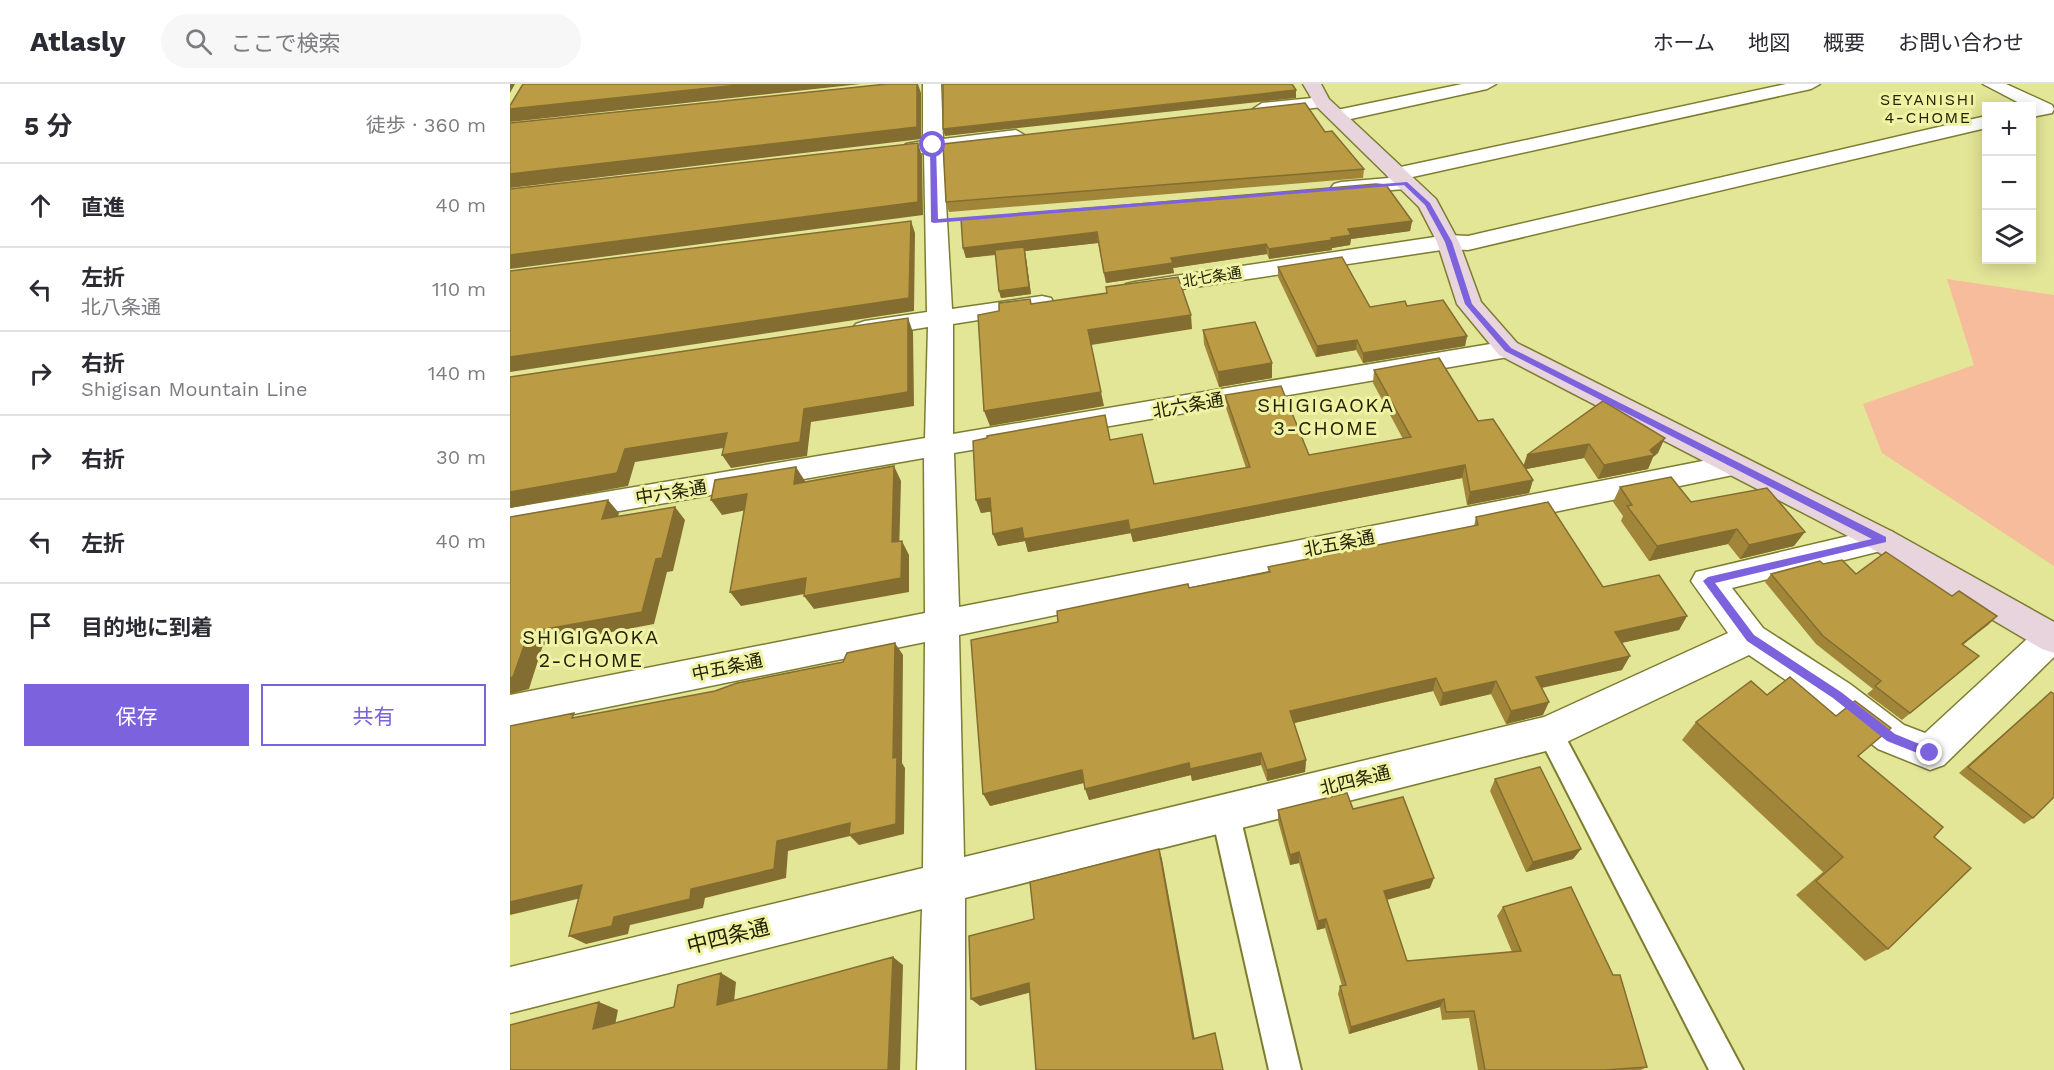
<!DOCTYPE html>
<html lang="ja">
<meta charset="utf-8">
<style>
:root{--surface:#fff;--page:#f7f7f7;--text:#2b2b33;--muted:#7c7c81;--line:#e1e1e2;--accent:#7d62dd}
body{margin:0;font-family:"Work Sans","Noto Sans JP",sans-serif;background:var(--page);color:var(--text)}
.controls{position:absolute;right:18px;top:18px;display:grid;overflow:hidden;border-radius:0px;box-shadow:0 3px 15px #0003}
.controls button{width:54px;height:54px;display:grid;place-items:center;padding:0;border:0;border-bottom:2px solid var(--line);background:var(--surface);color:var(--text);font:30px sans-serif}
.stop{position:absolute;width:18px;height:18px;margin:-14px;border:4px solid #7d62dd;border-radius:50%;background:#fff}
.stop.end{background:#7d62dd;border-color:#fff;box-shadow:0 2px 6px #0008}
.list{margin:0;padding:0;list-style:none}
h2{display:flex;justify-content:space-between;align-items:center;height:78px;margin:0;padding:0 24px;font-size:26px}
h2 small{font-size:20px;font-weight:400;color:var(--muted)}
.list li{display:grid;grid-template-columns:39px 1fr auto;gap:18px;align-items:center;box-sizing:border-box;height:84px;padding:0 24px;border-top:2px solid var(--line)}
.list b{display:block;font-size:22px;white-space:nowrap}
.list p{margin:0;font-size:20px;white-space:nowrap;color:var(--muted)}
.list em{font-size:20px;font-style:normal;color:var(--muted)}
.actions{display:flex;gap:12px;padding:18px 24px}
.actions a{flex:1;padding:14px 0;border:2px solid var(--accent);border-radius:0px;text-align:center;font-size:21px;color:var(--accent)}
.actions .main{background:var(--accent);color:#fff}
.icon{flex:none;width:33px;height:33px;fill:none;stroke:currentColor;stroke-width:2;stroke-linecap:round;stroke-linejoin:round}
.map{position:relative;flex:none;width:1544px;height:986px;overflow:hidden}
header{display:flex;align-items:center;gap:36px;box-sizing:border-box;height:84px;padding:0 30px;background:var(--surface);border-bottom:2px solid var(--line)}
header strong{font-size:28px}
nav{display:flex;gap:33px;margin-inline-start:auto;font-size:21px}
.search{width:420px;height:54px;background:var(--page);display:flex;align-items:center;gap:15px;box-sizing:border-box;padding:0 21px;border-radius:33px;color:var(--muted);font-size:22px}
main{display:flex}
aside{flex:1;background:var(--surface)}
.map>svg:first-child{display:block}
.green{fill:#f7bc9c}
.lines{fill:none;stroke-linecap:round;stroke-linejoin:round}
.service-casing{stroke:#7c7d30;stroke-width:4}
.minor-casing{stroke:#7c7d30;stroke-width:3}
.secondary-casing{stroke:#7c7d30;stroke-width:3}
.service{fill:#fff;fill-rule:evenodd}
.minor{fill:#fff;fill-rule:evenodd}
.secondary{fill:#e7d4dd;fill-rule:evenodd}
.wall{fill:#a1863a}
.shaded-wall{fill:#836d30}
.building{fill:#bb9c44;stroke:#836d30;stroke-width:1.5}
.route{fill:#7d62dd}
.labels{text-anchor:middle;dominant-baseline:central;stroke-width:6;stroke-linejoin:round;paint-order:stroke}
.far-street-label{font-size:15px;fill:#222203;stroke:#f0f3a4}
.far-neighbourhood-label{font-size:16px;letter-spacing:1.5px;fill:#222203;stroke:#f0f3a4}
.street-label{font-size:18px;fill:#222203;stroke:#f0f3a4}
.neighbourhood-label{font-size:20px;letter-spacing:1.5px;fill:#222203;stroke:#f0f3a4}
.near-street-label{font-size:21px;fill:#222203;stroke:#f0f3a4}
</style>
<header>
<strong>Atlasly</strong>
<div class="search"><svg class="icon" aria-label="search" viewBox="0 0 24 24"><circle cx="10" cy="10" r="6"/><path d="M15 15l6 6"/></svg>ここで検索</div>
<nav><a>ホーム</a><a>地図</a><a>概要</a><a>お問い合わせ</a></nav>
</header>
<main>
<aside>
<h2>5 分<small>徒歩 · 360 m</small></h2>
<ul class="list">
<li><svg class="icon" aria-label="ahead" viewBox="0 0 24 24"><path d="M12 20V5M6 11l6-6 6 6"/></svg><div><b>直進</b></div><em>40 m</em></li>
<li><svg class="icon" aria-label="left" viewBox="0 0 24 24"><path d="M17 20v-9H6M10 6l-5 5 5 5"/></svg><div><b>左折</b><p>北八条通</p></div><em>110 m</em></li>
<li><svg class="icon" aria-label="right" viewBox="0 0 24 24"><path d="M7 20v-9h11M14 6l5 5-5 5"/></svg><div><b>右折</b><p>Shigisan Mountain Line</p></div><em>140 m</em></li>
<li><svg class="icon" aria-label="right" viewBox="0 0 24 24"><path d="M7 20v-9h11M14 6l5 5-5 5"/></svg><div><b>右折</b></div><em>30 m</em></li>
<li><svg class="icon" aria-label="left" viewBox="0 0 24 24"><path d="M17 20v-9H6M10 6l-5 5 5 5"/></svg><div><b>左折</b></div><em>40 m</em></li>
<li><svg class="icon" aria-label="arrive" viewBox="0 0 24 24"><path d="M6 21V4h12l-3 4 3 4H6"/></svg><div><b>目的地に到着</b></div></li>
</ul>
<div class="actions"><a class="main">保存</a><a>共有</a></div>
</aside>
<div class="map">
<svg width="1544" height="986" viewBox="0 0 1544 986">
<rect width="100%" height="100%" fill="#e3e697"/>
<path class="green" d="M1437 195 1544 211V482L1372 369 1353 320 1464 281Z"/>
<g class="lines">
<defs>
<path id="service" d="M1040 637 1049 641 1233 986H1199L1027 649 1031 641Z
M715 715 725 719 729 728 791 986H759L701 728 705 719Z"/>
<path id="minor" d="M413 0H431L433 55 506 46 516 52 506 58 433 66 442 225 532 212 541 214 544 219 541 224 532 226 443 240V350L998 257 1007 259 1011 265 1007 271 998 273 444 369 449 523 1223 371 1233 374 1238 381 1233 388 1223 391 449 551 454 773 1034 633 1218 549 1181 497 1186 488 1372 444 1383 448 1388 456 1383 464 1222 504 1253 544 1340 600 1394 641 1415 649 1529 544 1544 541V573L1434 681 1420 686 1368 665 1314 622 1239 571 1040 666 455 814V986H407L412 825 0 929V883L413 784 415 558 0 643V611L415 529 414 374 0 446V424L415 354 418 243 355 253 346 250 342 245 346 240 355 237 417 228 414 69 403 70 393 64 396 60 413 57Z
M952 0H986L977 5 827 38 818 32 827 26Z
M1276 0H1310L1301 5 898 94 905 99 902 103 895 105 831 110 824 108 821 104 824 100 831 98 879 94 876 90 879 86 886 84Z
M1473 0H1496L1542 21 1544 25 1542 29 1522 33V22H1515Z
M812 13 821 18 818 22 752 31 743 25 752 19Z
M1476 32V44L958 166 938 165 625 212 616 210 613 205 616 200 625 198 938 151 958 152Z"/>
<path id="secondary" d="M793 0H811L819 15 926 115 949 158 971 218 1007 259 1383 448 1544 538V569L1532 565 1361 464 989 271 947 220 927 158 909 123 806 22Z"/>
</defs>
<use href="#service" class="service-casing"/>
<use href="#minor" class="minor-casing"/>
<use href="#secondary" class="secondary-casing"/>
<use href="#service" class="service"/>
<use href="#minor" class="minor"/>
<use href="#secondary" class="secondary"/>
</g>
<path class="wall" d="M815 48 854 85 853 94 439 128 436 118Z
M902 137 900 147 841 155 840 161 822 164V166L759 175 757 170 663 184 664 189 596 199 588 159 515 167 521 210 491 214 489 207 486 171 456 174 453 164Z
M768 183 860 223 897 222 957 252 955 262 853 279 846 266 806 273 768 193Z
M693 246 762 294 709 303 694 260Z
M864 286 968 337 1014 382 1093 317 1148 369 1143 373 1138 385 1088 395 1074 374 1016 385 1023 396 1019 409 957 421 952 394 623 458 621 449 518 468 515 457 488 462 483 450 482 427 471 429 466 416 600 356 644 400 736 384 716 324 715 311 799 371 893 355 863 299Z
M1110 403 1181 418 1284 462 1230 475 1218 460 1139 477 1111 437 1113 432 1103 418Z
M966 433 1093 503 1177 532 1169 546 1111 559 1112 586 1032 604 1033 631 996 640 981 610 930 622 923 607 784 639 796 676 795 688 757 697 751 681 682 697 681 691 579 716 574 699 480 722 548 538 679 504 759 489 758 483 964 442Z
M1313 480 1346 490 1487 532 1453 561 1469 572 1392 636 1357 610 1363 605 1306 560 1255 498 1261 490Z
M1541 608 1523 734 1514 740 1449 689 1533 615Z
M1257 611 1348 673 1424 753 1378 865 1355 877 1286 811 1313 788 1172 656 1186 638Z
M985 695 1071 765 1063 775 1016 788 980 707Z
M843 725 920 804 877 816 897 877 1002 868 987 832 993 823 1137 983 1131 986H968L959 934 932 936 930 923 839 950 828 910 830 902H832L815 844 807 846 789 779 780 781 768 737V726Z"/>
<path class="shaded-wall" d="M0 0H5L0 9Z
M237 0H351L0 38V25Z
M407 0H408L411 9V55L0 104V90Z
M786 6V14L435 52 433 45Z
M408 59 412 72 413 131 0 185V171Z
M401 137 405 149 404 227 0 288V273Z
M902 137 900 147 841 155 840 161 822 164V166L759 175V165L838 145Z
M587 148 588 159 515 167 521 210 491 214 489 207 515 167 456 174 453 164Z
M756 160 757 170 663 184 664 189 596 199 594 189 661 174Z
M681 231 682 245 581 261 594 322 480 342 474 327 578 246Z
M398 234 403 248 404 322 301 338 297 372 221 384 212 371 294 325Z
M957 252 955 262 853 279V269Z
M847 256 846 266 806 273 807 262Z
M762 279V294L709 303 708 288Z
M217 349 226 362 125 378 118 402 0 424V408L115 365Z
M1155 354 1148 369 1143 373 1138 385 1088 395 1094 381 1140 366Z
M1079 360 1074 374 1012 386 1017 371Z
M955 381 952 394 623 458 620 446Z
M384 382 391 397 389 472 382 458Z
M286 383 295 397 293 414 284 400Z
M1023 396 1019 409 957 421 960 408Z
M237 410 247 424 212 431 201 416Z
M480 414 485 427 471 429 466 416Z
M98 416 109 429 103 448 92 435Z
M165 423 175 436 163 487 157 488 144 540 33 561 19 605 0 610V594L19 548 146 475Z
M618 436 621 449 518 468 515 457 488 462 483 450 512 444Z
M1227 445 1218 460 1139 477 1147 462Z
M1295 448 1284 462 1230 475 1239 461Z
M392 457 399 471V508L304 525 294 512Z
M296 494 305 508 231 522 220 508Z
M1177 532 1169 546 1098 562 1105 548Z
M1487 532 1478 541 1443 568 1452 560Z
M385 559 393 571 392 679 395 684 394 750 349 761 340 752 278 767 276 794 195 814 193 824 120 841 118 850 76 860 59 852 104 833 181 805 383 674Z
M1120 572 1112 586 1020 606 1026 593Z
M926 594 923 607 780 640V627Z
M986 597 981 610 930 622 933 609Z
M1039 618 1033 631 996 640 1001 627Z
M751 669V681L682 697 680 685Z
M796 676 795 688 757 697V686Z
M679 679 681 691 579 716 575 705Z
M572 686 577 698 480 722 473 710Z
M649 765 652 775 686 962 683 955Z
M1071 765 1063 775 1016 788 1023 778Z
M789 768V779L780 781V771Z
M924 794 920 804 871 817 874 807Z
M72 801 88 810 0 831V818Z
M816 835 815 844 807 846 808 837Z
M383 873 393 881 390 986H378Z
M211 889 226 898 223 928 207 921Z
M519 899 526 907 470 922 461 915Z
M934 915 930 923 839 950 841 943Z
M89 918 108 926 103 952 83 945Z"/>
<path class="building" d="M13 0H237L0 25V21L1 20Z
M377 0H407V43L0 90V39Z
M433 0H782L786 6 433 45Z
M795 19 815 48 822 47 854 85 436 118 433 60Z
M408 59V118L0 171V105Z
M866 100 876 101 902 137 838 145 841 151 821 154 822 156 759 165 756 160 661 174 663 179 594 189 587 148 453 164 451 135Z
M401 137 399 214 0 273V187Z
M514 163 519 203 489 207 485 166Z
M832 173 860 223 895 217 897 222 933 216 957 252 853 269 847 256 807 262 768 183Z
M668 193 681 231 578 246 591 308 474 327 468 231 489 227V219L520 215 521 220 597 209 596 203Z
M398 234V308L294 325 290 358 212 371 217 349 115 365 107 389 0 408V293Z
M745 238 762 279 708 288 693 246Z
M929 274 968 337 983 335 1023 396 960 408 955 381 620 446 618 436 514 455 512 444 483 450 480 414 466 416 463 357 477 354V352L595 331 600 356 632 350 644 400 740 383 715 311 771 302 799 371 901 353 864 286Z
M1093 317 1155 354 1140 366 1144 371 1094 381 1079 360 1017 371Z
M384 382 382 458 392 457 391 494 294 512 296 494 220 508 237 410 201 416 205 396 286 383 284 400Z
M1161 393 1181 418 1257 404 1295 448 1239 461 1227 445 1147 462 1117 422 1122 421 1110 403Z
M98 416 92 435 165 423 152 474 146 475 132 528 19 548 3 593 0 594V433Z
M1038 418 1093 503 1149 491 1177 532 1105 548 1120 572 1026 593 1039 618 1001 627 986 597 933 609 926 594 780 627 796 676 757 686 751 669 680 685 679 679 575 705 572 686 473 710 461 556 548 538 547 527 678 500 679 504 760 488 758 483 968 441 966 433Z
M1376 468 1442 512 1449 507 1487 532 1452 560 1469 572 1400 629 1365 602 1371 597 1313 552 1261 490 1310 477 1313 480 1332 476 1346 490Z
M385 559 383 674 387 673 386 740 339 751 340 739 267 757 264 785 181 805 180 815 104 833 102 842 59 852 72 801 0 818V642L64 629 62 634 205 607 227 599 333 578 337 569Z
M1280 593 1326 632 1345 617 1381 644 1348 672 1433 743 1424 753 1461 784 1378 865 1306 797 1333 773 1186 638 1241 597 1257 611Z
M1541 608 1544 610V713L1523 734 1458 683Z
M1030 683 1071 765 1023 778 985 695Z
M837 709 843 725 893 713 924 794 874 807 897 877 1011 867 993 823 1061 803 1103 891H1110L1137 983 1095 986H975L964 927 936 928 934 915 841 943 830 902 836 901 816 835 808 837 789 768 780 771 768 726Z
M649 765 683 955 705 949 713 986H526L519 899 461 915 459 852 524 835 520 798Z
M383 873 378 986H0V941L89 918 83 945 164 923 168 901 211 889 207 921Z"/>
<path class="route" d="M423 59 426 61 428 135 897 98 920 119 942 158 962 220 1001 264 1376 453V458L1372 459 1205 499 1244 551 1331 608 1385 650 1424 666V673L1420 674 1377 657 1323 614 1237 557 1193 497 1198 493 1362 455 995 267 955 220 935 158 915 121 894 101 424 139 421 138 420 61Z"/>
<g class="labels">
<g class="far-street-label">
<text transform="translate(702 193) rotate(-9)">北七条通</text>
</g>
<g class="far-neighbourhood-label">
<text x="1418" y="15">SEYANISHI<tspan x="1418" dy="18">4-CHOME</tspan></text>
</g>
<g class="street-label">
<text transform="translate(678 321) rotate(-10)">北六条通</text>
<text transform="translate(161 408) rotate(-9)">中六条通</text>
<text transform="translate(829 459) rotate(-11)">北五条通</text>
<text transform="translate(217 583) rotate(-12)">中五条通</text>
<text transform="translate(845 696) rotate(-14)">北四条通</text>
</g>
<g class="neighbourhood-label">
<text x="816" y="321">SHIGIGAOKA<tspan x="816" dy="23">3-CHOME</tspan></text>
<text x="81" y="553">SHIGIGAOKA<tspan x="81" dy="23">2-CHOME</tspan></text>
</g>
<g class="near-street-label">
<text transform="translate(218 852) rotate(-14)">中四条通</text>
</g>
</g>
</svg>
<div class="controls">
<button>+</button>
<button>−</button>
<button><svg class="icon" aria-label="layers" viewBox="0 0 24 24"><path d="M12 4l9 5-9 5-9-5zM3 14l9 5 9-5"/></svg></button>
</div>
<div class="stop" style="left:423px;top:61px"></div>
<div class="stop end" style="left:1420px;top:669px"></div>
</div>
</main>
